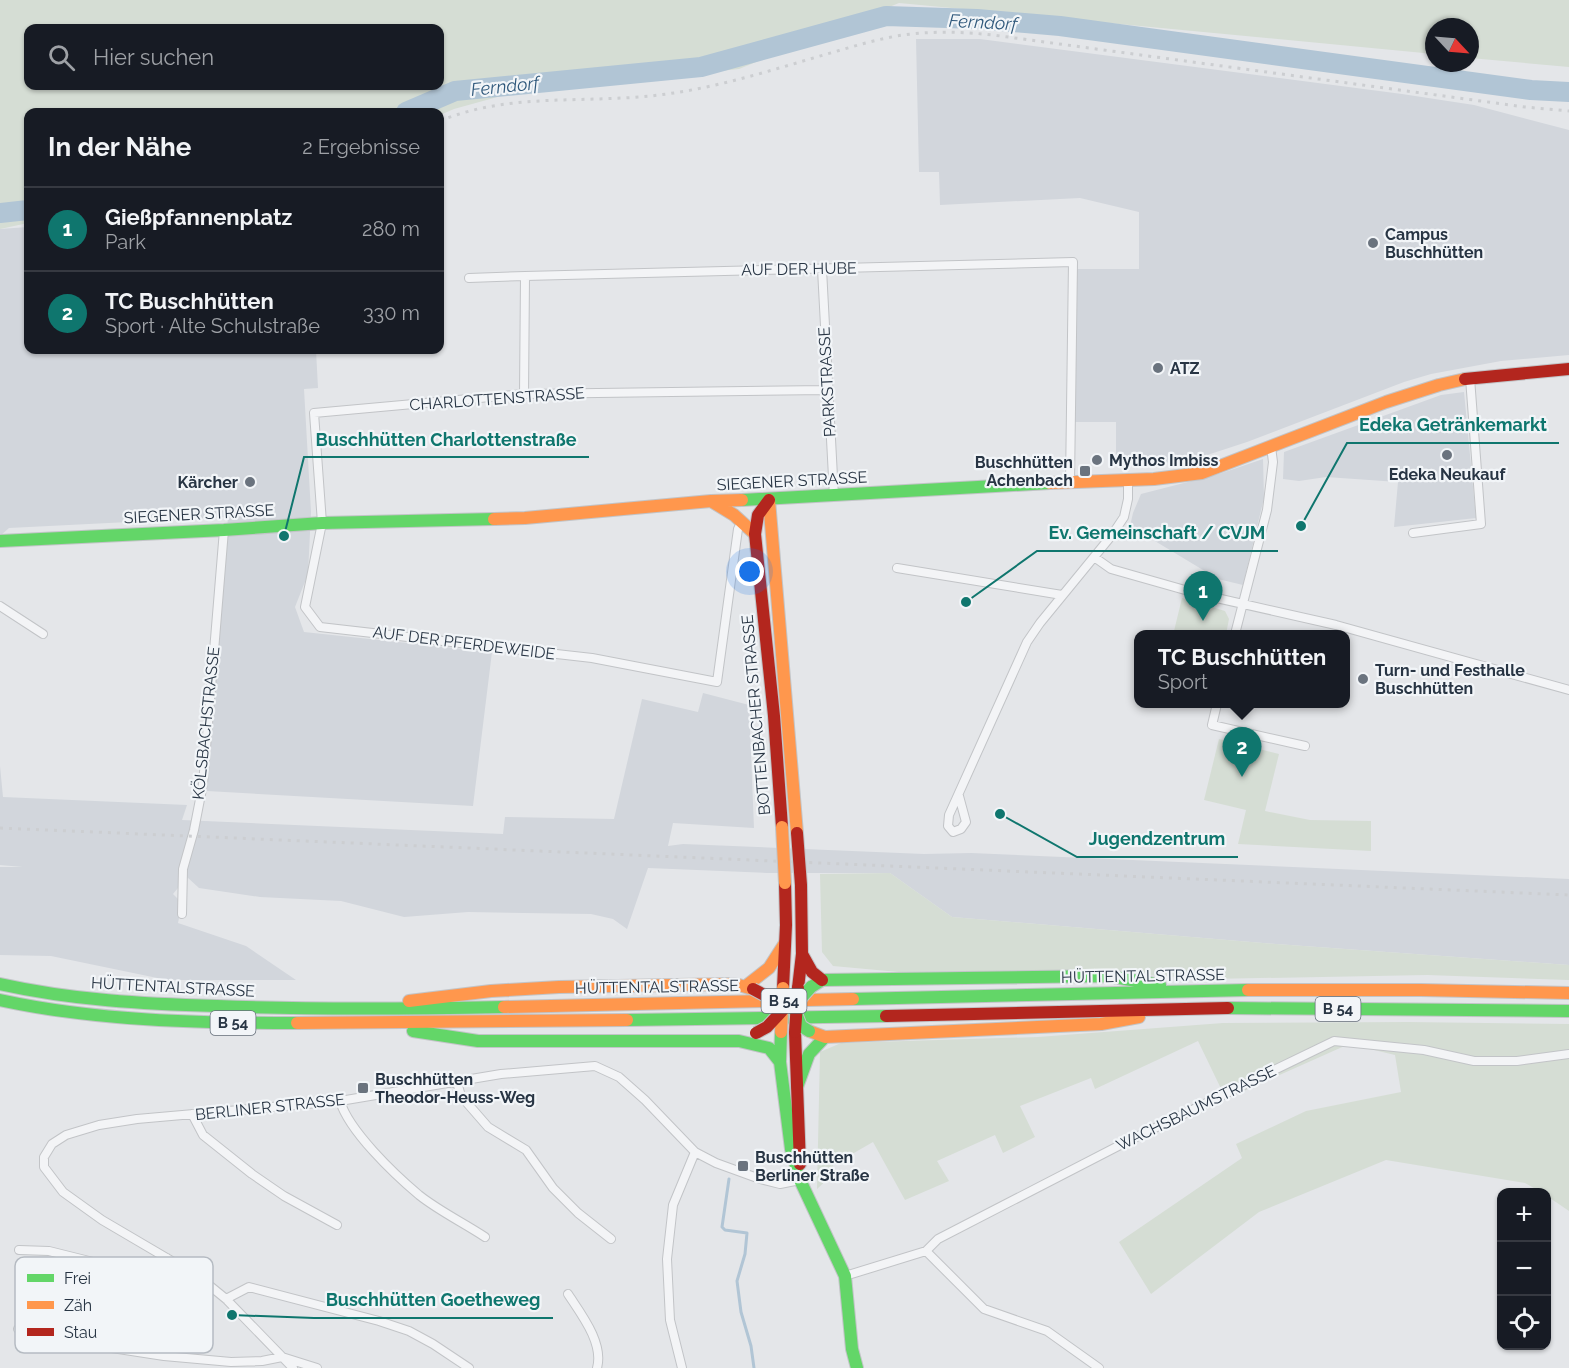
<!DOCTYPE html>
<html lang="de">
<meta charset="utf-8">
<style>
:root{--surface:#171b24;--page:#20242c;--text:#f1f3f6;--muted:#9ea1a6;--line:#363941;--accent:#0f766e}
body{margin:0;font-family:Raleway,sans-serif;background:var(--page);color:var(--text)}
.controls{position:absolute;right:18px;bottom:18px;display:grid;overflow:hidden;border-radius:12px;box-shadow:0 2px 4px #0004}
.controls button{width:54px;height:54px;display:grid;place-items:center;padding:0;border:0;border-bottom:2px solid var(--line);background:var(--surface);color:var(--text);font:30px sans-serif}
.compass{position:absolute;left:1425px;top:18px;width:54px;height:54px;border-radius:50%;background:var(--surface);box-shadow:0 2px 4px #0004;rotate:116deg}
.you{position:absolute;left:750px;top:572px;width:21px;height:21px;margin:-15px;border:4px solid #fff;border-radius:50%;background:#1a73e8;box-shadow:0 0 0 9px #1a73e833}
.badge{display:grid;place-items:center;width:39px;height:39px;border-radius:50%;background:var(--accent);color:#fff;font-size:20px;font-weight:700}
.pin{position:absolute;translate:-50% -50px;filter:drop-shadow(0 2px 3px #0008)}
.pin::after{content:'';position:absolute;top:32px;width:21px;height:18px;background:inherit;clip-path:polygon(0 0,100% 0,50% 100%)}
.popup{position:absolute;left:1134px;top:630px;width:216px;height:78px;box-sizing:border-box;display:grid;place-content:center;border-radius:12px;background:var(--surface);filter:drop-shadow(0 2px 4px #0005);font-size:20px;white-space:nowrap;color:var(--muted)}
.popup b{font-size:22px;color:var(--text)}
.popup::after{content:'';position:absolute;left:50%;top:100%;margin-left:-12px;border:12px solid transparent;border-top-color:var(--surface)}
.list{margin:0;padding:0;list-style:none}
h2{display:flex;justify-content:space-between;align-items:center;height:78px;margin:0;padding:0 24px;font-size:26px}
h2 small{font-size:20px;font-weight:400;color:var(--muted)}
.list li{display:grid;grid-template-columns:39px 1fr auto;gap:18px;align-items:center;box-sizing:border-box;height:84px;padding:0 24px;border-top:2px solid var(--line)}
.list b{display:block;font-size:22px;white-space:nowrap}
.list p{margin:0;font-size:20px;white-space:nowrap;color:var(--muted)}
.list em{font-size:20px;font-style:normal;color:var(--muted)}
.icon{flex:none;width:33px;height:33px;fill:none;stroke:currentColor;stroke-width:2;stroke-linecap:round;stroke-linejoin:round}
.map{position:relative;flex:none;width:1569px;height:1368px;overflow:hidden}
.search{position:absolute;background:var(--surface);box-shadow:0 2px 4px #0004;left:24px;top:24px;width:420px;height:66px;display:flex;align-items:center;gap:15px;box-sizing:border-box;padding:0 21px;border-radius:12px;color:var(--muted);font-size:22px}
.panel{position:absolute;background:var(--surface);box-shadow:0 2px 4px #0004;left:24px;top:108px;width:420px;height:246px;border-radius:12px}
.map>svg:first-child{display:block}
.built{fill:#d2d6dc}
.green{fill:#d5ddd4;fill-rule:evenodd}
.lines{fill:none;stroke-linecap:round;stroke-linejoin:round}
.stream{stroke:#b1c5d5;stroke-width:3}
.river{stroke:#b1c5d5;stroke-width:20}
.street-casing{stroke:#c2c4c7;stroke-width:10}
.fast-casing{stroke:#c2c4c7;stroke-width:14}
.slow-casing{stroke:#c2c4c7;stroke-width:14}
.jam-casing{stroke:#c2c4c7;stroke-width:14}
.street{stroke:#f3f4f6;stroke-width:8}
.fast{stroke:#63d668;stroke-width:12}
.slow{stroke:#ff974d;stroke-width:12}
.jam{stroke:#b3261e;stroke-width:12}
.rail{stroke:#ccced1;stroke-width:3;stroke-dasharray:3 6;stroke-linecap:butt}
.fast-bridge-casing{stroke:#c2c4c7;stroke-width:14;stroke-linecap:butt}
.slow-bridge-casing{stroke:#c2c4c7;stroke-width:14;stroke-linecap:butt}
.jam-bridge-casing{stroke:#c2c4c7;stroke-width:14;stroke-linecap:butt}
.fast-bridge{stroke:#63d668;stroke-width:12}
.slow-bridge{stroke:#ff974d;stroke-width:12}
.jam-bridge{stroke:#b3261e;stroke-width:12}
.poi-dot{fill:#6a737e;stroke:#f2f5f8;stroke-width:2}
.labels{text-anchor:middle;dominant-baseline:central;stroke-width:4.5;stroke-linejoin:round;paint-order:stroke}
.shield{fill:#f2f5f8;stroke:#656f7a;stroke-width:1.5}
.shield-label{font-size:15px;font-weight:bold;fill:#283544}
.poi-label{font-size:16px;font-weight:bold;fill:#283544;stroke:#f2f5f8;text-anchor:start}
.street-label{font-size:16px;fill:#283544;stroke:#f2f5f8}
.water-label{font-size:18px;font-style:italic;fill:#2f587b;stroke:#f2f5f8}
.key{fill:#f2f5f8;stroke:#b5bbc2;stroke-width:1.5}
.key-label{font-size:16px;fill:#283544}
.leader{fill:none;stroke:#0f766e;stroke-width:2}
.callout-dot{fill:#0f766e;stroke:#f2f5f8;stroke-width:2}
.callout-label{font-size:18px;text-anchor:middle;font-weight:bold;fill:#0f766e;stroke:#f2f5f8;stroke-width:4.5;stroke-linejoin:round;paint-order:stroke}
</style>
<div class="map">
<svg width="1569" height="1368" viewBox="0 0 1569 1368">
<rect width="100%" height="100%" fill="#e4e6e9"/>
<path class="built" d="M916 39H980L1402 94 1474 105 1569 130V355L1501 361 1431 374 1404 382 1247 442 1198 458 1180 462 1116 464V422H1075L1077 269H1139V212L1080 198 940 205 939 172H919Z
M28 227V350H316L318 388 304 389 311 512 308 574 295 607 304 632 492 652 473 806 207 791 228 517 9 528 0 536V229Z
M1464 392 1476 518 1394 527 1398 482 1326 477 1299 481 1283 479 1284 452 1441 395Z
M1263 459 1264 498 1243 585 1218 579 1130 526 1133 513 1141 494 1219 474Z
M703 693 749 705 754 828 673 823 668 846 683 844 924 854 971 853 1569 879V965L1276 944 952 917 890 873H767L648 868 627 929 613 919 591 914 468 912 404 917 341 901 260 897 199 888 187 877 173 894 182 903 178 923 246 946 296 980H167L51 956 0 955V867H23L0 865V766L3 797 187 805 182 820 503 834 505 817 614 819 642 699 698 712Z"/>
<path class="green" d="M0 0H1569V67L1470 58V27H1434V54L899 3 739 69 512 93 454 109 440 115V112H28V223L0 229ZM440 28V86H28V28Z
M1182 598 1225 611 1229 619 1226 634H1190L1174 631Z
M1219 739 1279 754 1265 811 1310 820 1371 821V851L1238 844 1246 810 1204 800Z
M890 873 952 917 1276 944 1569 965V980L1427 975 1210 979 1064 970 899 972 833 966 822 952 820 874Z
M1407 1022 1569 1024V1211L1547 1196 1546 1192H1541L1525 1183 1386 1160 1259 1212 1151 1294 1119 1242 1242 1158 1236 1144 1306 1111 1401 1092 1395 1055 1349 1044 1226 1099 1198 1041 1095 1089 1091 1078 1020 1106 1035 1137 1003 1153 995 1135 937 1161 949 1181 905 1200 873 1142 833 1165 831 1176 817 1189 820 1052 841 1043 1038 1037 1223 1023Z"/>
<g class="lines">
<path class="stream" d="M729 1179 722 1227 725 1230 747 1233 745 1254 737 1281 741 1312 751 1346 754 1368"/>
<path class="river" d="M406 112 455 91 701 67 886 16 977 19 1060 26 1531 90 1569 92
M0 213 28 210"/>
<defs>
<path id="street" d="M822 269 834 496
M469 278 525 276
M524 394 525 276 1073 262 1070 482
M742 521 738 529 717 682 592 658 320 627 305 607 322 523 314 413 524 394 827 390
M1413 533 1481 524 1470 378
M1094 557 1111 569 1199 594 1336 625 1569 690
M897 568 1062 595
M0 606 43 634
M1235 634 1267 510 1273 462 1271 447
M1217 704 1212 725 1305 746
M959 796 966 822 961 829 953 832 948 826 949 815 1027 642 1040 623 1112 535 1124 517 1128 499V480
M182 914 183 869 194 830 203 784 224 530
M457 1082 461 1096 488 1127 526 1150 553 1188 578 1213 611 1239
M340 1101C349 1131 394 1174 419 1195 439 1211 464 1223 485 1237
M192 1114 203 1135 252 1174 284 1196 337 1225
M19 1250 49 1251 137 1273 154 1269 167 1258
M926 1251 984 1309 1047 1331 1099 1368
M845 1276 926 1251 938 1239 1128 1141 1334 1041 1424 1050 1474 1061H1517L1569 1054
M568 1294C581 1314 604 1343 597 1368
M226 1299 249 1287 379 1321 409 1331 433 1344 469 1368
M18 1329 48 1333 99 1346 164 1356 231 1362 262 1361 282 1357 317 1368
M293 1368 226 1299 199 1277 102 1220 63 1192 44 1167V1157L52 1144 66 1135 99 1125 137 1119 340 1101 501 1074 595 1066 619 1077 645 1100 695 1152 716 1163 760 1179 780 1184 800 1180
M682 1368 670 1320 667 1259 673 1205 695 1152"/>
<path id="fast" d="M742 500 1050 483
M0 541 224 530 322 523 494 519
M0 984C72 1000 144 1004 217 1006 313 1010 408 1009 504 1007
M811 987 822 980 1108 976 1160 985
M853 999 1248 990
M0 1000C97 1021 198 1023 297 1023
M1228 1008 1569 1011
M627 1020 886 1016
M413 1031 478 1041H739L769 1048 780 1062
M781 1032 780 1062 791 1149 800 1180 845 1276 852 1349 857 1368
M797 1087 809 1054 825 1037"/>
<path id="slow" d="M1050 483 1154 479 1202 473 1386 402 1439 385 1465 379
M769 500 797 833
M711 501 734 515 755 534
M494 519 525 518 711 501 742 500
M746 986 769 968 785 943
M1248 990H1421L1569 993
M409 1001 491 991 559 987 735 984 753 989
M504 1007 853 999
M297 1023 627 1020
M809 1031 825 1037 1101 1024 1139 1017"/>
<path id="jam" d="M1465 379 1569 369
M769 500 758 515 755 534 774 716 782 827
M802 954 812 972 822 980
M783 988 786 925 785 883
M798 988 802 954 801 885
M886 1016 1228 1008
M795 1032 800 1164"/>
</defs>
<use href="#street" class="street-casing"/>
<use href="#fast" class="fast-casing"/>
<use href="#slow" class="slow-casing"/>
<use href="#jam" class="jam-casing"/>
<use href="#street" class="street"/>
<use href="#fast" class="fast"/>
<use href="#slow" class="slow"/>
<use href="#jam" class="jam"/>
<path class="rail" d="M440 121C509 92 586 104 659 95 717 88 772 70 827 54 855 46 883 37 911 34 939 31 965 32 993 35L1525 107 1569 111
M0 828 1569 895"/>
<defs>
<path id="fast-bridge" d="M809 1031 801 1026 795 1011 802 997 811 987"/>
<path id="slow-bridge" d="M782 827 785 883
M781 1032 783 988"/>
<path id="jam-bridge" d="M797 833 801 885
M753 989 766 996 782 1011 767 1027 756 1033
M795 1032 798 988"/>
</defs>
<use href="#fast-bridge" class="fast-bridge-casing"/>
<use href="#slow-bridge" class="slow-bridge-casing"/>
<use href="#jam-bridge" class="jam-bridge-casing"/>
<use href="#fast-bridge" class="fast-bridge"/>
<use href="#slow-bridge" class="slow-bridge"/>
<use href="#jam-bridge" class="jam-bridge"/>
</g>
<g class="poi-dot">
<circle cx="1373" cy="243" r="6"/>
<circle cx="1158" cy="368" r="6"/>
<circle cx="1447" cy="455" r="6"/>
<circle cx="1097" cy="460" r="6"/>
<rect x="1079" y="465" width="12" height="12" rx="3"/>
<circle cx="250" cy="482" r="6"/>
<circle cx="1363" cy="679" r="6"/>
<rect x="357" y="1082" width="12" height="12" rx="3"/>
<rect x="737" y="1160" width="12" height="12" rx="3"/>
</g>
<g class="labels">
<g class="shield">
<rect x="761.5" y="989" width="45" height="24" rx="4.5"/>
<rect x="1315.5" y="997" width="45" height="24" rx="4.5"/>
<rect x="210.5" y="1011" width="45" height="24" rx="4.5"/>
</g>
<g class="shield-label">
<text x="784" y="1001">B 54</text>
<text x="1338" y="1009">B 54</text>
<text x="233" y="1023">B 54</text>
</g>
<g class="poi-label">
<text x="1385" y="234">Campus<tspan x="1385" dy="18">Buschhütten</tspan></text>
<text x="1170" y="368">ATZ</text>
<text x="1109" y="460">Mythos Imbiss</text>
<text x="1073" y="462" text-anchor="end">Buschhütten<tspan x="1073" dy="18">Achenbach</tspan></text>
<text x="1447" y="474" text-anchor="middle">Edeka Neukauf</text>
<text x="238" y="482" text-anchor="end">Kärcher</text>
<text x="1375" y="670">Turn- und Festhalle<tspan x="1375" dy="18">Buschhütten</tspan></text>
<text x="375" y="1079">Buschhütten<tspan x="375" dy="18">Theodor-Heuss-Weg</tspan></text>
<text x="755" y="1157">Buschhütten<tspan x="755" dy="18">Berliner Straße</tspan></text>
</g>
<g class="street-label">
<text transform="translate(799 269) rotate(-1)">AUF DER HUBE</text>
<text transform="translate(827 382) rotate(-93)">PARKSTRASSE</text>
<text transform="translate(497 399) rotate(-4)">CHARLOTTENSTRASSE</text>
<text transform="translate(792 481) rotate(-3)">SIEGENER STRASSE</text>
<text transform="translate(199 514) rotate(-3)">SIEGENER STRASSE</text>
<text transform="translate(464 643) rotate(7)">AUF DER PFERDEWEIDE</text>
<text transform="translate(756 715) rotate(-95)">BOTTENBACHER STRASSE</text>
<text transform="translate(206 723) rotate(-84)">KÖLSBACHSTRASSE</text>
<text transform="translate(1143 976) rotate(-1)">HÜTTENTALSTRASSE</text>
<text transform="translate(173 987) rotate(3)">HÜTTENTALSTRASSE</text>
<text transform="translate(657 987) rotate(-1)">HÜTTENTALSTRASSE</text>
<text transform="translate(270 1107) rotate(-6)">BERLINER STRASSE</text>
<text transform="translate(1196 1108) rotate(-26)">WACHSBAUMSTRASSE</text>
</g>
<g class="water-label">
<text transform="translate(983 22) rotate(3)">Ferndorf</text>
<text transform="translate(505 86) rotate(-6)">Ferndorf</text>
</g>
</g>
<rect x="15" y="1257" width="198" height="96" rx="9" class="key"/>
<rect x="27" y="1274" width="27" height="8" fill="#63d668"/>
<rect x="27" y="1301" width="27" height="8" fill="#ff974d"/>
<rect x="27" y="1328" width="27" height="8" fill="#b3261e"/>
<g class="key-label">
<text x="64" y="1284">Frei</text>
<text x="64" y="1311">Zäh</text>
<text x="64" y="1338">Stau</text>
</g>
<path class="leader" d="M1301 526L1347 443H1559M284 536L304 457H589M966 602L1037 551H1278M1000 814L1077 857H1238M232 1315L314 1318H553"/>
<g class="callout-dot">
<circle cx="1301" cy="526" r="6"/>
<circle cx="284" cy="536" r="6"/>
<circle cx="966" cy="602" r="6"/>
<circle cx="1000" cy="814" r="6"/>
<circle cx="232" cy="1315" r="6"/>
</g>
<g class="callout-label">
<text x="1453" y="431">Edeka Getränkemarkt</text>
<text x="446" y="446">Buschhütten Charlottenstraße</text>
<text x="1157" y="539">Ev. Gemeinschaft / CVJM</text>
<text x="1157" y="845">Jugendzentrum</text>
<text x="433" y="1306">Buschhütten Goetheweg</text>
</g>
</svg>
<div class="controls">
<button>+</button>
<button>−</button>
<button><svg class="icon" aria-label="locate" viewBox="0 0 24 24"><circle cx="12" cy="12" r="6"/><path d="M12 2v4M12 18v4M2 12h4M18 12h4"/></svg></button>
</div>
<svg class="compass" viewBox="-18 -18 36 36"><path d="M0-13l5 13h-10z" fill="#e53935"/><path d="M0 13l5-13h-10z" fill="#9ea1a6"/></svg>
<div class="you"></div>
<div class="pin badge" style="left:1203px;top:621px">1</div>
<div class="pin badge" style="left:1242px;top:777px">2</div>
<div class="popup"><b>TC Buschhütten</b>Sport</div>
<div class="search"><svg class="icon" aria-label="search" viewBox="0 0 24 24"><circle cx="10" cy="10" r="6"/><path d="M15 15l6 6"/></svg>Hier suchen</div>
<section class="panel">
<h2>In der Nähe<small>2 Ergebnisse</small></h2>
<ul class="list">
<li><span class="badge">1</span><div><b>Gießpfannenplatz</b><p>Park</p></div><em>280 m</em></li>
<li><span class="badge">2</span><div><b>TC Buschhütten</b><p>Sport · Alte Schulstraße</p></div><em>330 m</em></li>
</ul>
</section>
</div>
